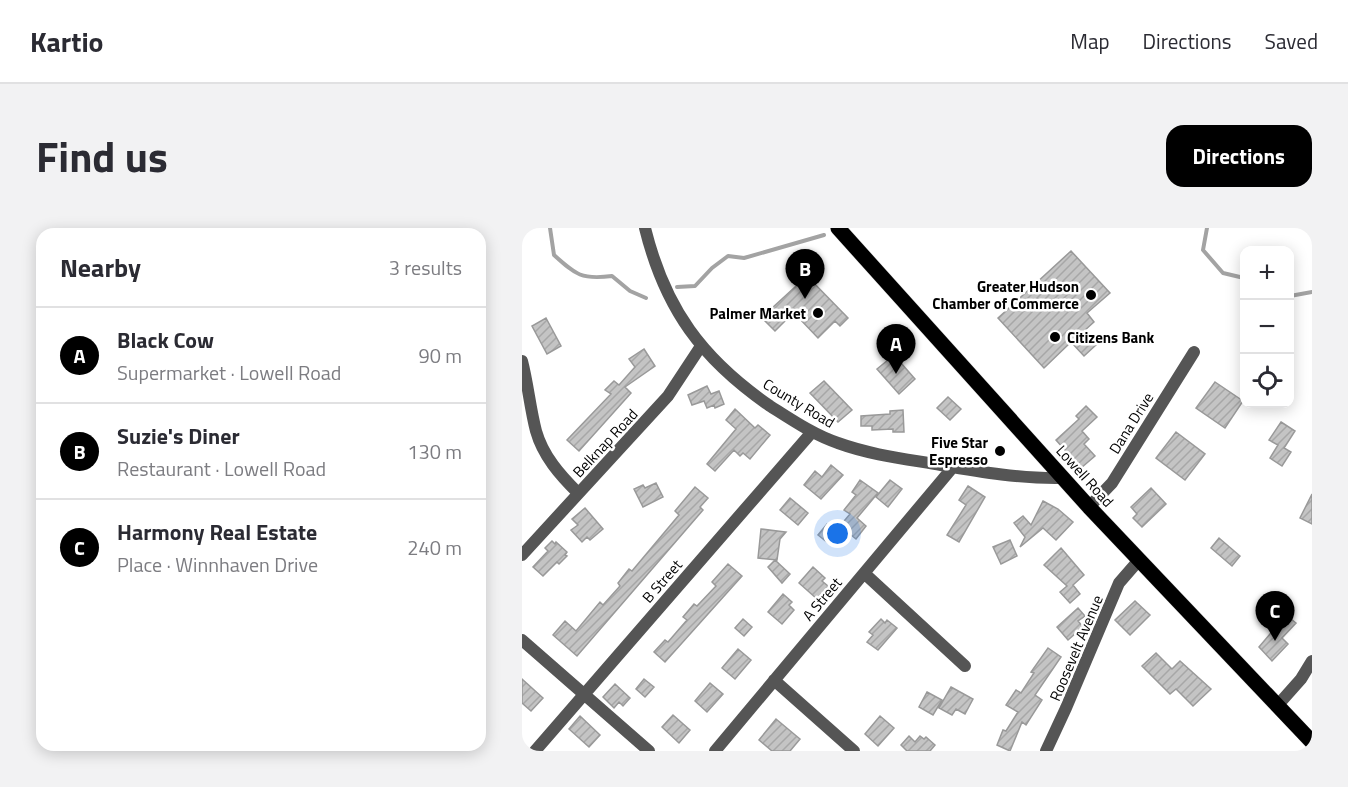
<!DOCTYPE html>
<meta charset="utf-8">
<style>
:root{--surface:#fff;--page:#f2f2f3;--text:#2b2b33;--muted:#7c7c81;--line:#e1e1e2;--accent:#000}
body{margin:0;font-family:"Titillium Web",sans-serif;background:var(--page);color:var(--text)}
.controls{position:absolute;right:18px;top:18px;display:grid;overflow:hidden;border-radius:12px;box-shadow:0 3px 15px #0003}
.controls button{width:54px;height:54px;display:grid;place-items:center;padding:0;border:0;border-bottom:2px solid var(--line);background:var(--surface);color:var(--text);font:30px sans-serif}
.you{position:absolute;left:316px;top:306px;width:21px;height:21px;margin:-15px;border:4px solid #fff;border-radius:50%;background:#1a73e8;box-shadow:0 0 0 9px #1a73e833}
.badge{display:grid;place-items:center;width:39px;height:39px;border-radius:50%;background:var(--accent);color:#fff;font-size:20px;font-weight:700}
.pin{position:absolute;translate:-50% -50px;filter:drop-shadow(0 2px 3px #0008)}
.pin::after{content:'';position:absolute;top:32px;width:21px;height:18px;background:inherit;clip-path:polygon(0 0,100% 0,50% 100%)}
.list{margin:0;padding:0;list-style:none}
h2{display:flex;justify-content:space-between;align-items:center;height:78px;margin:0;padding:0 24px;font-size:26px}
h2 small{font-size:20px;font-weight:400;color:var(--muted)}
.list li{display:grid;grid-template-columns:39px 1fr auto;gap:18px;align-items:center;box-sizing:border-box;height:96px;padding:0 24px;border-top:2px solid var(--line)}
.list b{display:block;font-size:22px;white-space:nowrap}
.list p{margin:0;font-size:20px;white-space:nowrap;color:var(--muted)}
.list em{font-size:20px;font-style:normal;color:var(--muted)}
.icon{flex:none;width:33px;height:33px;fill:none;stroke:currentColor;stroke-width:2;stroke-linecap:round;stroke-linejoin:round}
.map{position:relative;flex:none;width:790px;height:523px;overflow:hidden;border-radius:18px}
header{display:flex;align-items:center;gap:36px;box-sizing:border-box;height:84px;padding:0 30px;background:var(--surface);border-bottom:2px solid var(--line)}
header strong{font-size:28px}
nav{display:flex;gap:33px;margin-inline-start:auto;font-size:21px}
.intro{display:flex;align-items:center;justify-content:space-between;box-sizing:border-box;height:144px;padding:0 36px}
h1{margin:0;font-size:42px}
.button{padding:15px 27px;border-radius:18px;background:var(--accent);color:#fff;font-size:21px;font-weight:700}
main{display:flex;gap:36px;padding:0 36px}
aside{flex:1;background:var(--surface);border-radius:18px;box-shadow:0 3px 15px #0003}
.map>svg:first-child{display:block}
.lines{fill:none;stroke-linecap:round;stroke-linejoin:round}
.stream{stroke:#a3a3a3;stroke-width:4}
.building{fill:url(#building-hatch);stroke:#999;stroke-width:1.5}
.major-casing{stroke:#dbdbdb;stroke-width:16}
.minor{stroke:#555;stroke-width:12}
.major{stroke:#000;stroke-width:15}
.poi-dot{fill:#000;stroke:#fff;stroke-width:2}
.labels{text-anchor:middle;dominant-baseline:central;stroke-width:5;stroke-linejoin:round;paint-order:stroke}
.poi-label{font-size:15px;font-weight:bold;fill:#000;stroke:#fff;text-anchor:end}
.street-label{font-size:15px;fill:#000;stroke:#fff}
</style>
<header>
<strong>Kartio</strong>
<nav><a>Map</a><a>Directions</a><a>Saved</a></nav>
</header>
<div class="intro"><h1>Find us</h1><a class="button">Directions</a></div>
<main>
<aside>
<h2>Nearby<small>3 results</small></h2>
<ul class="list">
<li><span class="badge">A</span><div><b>Black Cow</b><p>Supermarket · Lowell Road</p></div><em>90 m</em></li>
<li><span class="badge">B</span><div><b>Suzie's Diner</b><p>Restaurant · Lowell Road</p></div><em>130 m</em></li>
<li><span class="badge">C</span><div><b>Harmony Real Estate</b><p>Place · Winnhaven Drive</p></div><em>240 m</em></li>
</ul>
</aside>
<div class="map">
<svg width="790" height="523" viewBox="0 0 790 523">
<defs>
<pattern id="building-hatch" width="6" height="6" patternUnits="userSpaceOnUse" patternTransform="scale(1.5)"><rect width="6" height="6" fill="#c4c4c4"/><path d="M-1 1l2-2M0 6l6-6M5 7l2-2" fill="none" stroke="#a7a7a7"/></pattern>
</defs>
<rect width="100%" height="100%" fill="#fff"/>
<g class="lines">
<path class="stream" d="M28 0 32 27C54 47 60 52 90 48L108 63 124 70
M685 0 681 22 701 45 722 50
M155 59 173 58 190 40 206 28 222 30 302 7
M768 68 790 64"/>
</g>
<path class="building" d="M549 23 588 65 565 85 572 94 562 103 575 116 562 128 549 114 522 140 476 90Z
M285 48 326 90 318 98 313 93 296 110 275 88 271 92 267 89 253 103 242 92 251 83 249 81Z
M24 90 39 118 25 126 10 98Z
M122 121 133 138 103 159 109 165 57 223 45 212 89 166 83 162 92 153 97 157 113 139 107 131Z
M372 127 393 151 377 166 355 141Z
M302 153 330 182 316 194 288 165Z
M693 154 721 173 703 200 674 180Z
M185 158 189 166 197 163 202 176 193 180 192 177 185 180 182 173 170 177 166 167Z
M426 169 439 181 428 192 415 180Z
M564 178 575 189 560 203 567 211 562 216 573 228 559 240 534 212 557 191 554 188Z
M213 181 233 200 236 197 248 207 228 231 221 225 218 228 212 222 193 243 185 236 214 201 204 192Z
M381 182 382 204H371V201L350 202V198H339V188L368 186V183Z
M759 194 773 203 762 220 769 224 760 238 748 230 756 217 747 212Z
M654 204 683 226 663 252 634 230Z
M309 237 321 247 299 271 282 257 293 243 300 249Z
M338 252 356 265 335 290 344 298 334 311 318 298 328 286 322 282 334 267 330 264Z
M368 252 380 261 366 279 354 269Z
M134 255 141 269 121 279 112 261 121 257 123 260Z
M446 258 463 269 437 314 425 307 444 277 437 272Z
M173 259 186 270 178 279 181 282 55 428 31 407 43 393 54 403 78 374 81 377 98 358 96 355 107 341 110 343 157 287 153 283Z
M629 260 644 276 620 299 611 290 615 286 609 279Z
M790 266V296L778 290Z
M268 270 286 285 276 297 258 282Z
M521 273 536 281 551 294 534 312 521 300 498 319 503 309 492 295 501 288 509 297Z
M63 280 81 301 68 312 65 309 60 314 49 302 56 297 50 291Z
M305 296 315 305 306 315 296 307Z
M239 301 264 304 258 311 255 332 236 330Z
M697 310 718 328 710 338 689 320Z
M488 312 495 328 479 336 471 319Z
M30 313 33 316 34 314 45 324 43 327 45 328 37 336 35 334 21 348 11 339 26 323 23 320Z
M539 320 562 347 551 357 558 366 548 375 538 364 545 358 522 337Z
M253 332 268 346 260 355 246 339Z
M206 336 220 348 143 434 132 424 143 412 146 414 165 392 161 389 172 376 175 378 194 358 190 354Z
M291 339 303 350 300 353 306 358 295 371 277 355Z
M261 366 270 374 267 377 272 382 260 396 246 384Z
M613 373 628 387 608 407 593 392Z
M556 380 563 388 556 393 561 399 546 412 535 399Z
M764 387 774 395 760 410 766 416 750 433 737 419Z
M221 391 230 399 222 408 213 400Z
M359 391 363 395 365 392 375 400 356 422 345 414 351 407 347 404Z
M526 420 539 429 513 467 520 472 504 497 500 494 488 523 475 517 481 502 484 503 496 484 484 477 494 462 499 465 512 445 509 444Z
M216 421 229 432 213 451 200 440Z
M634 425 650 441 658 433 689 461 671 478 654 461 648 466 620 438Z
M0 451 21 470 9 483 0 475Z
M122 451 132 459 123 469 114 461Z
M188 455 201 466 185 484 173 473Z
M93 456 108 470 101 478 97 474 92 480 81 469Z
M429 459 451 471 443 486 434 481 430 487 417 480Z
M405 464 420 472 411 487 397 479Z
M151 487 168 502 157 515 140 499Z
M58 488 78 507 67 519 47 501Z
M358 488 372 500 356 518 343 506Z
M254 491 278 511 268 523H250L237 512Z
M387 508 393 514 398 508 402 511 404 509 413 517 408 523H385L379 517Z"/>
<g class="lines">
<defs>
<path id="major" d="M316 0 567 279 790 514"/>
</defs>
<use href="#major" class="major-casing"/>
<path class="minor" d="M123 0C143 81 180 131 248 178 270 192 292 207 316 215 349 227 384 231 419 237 459 244 500 251 541 250
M0 133C6 156 8 180 14 203 21 228 38 247 56 265
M567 279 590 255 672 124
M0 327 146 168 179 118
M342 345 443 438
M0 412 127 523
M252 452 332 523
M755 478 779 451 790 433
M13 523 290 204
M193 523 431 239
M524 523 544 480 597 355 617 332"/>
<use href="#major" class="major"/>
</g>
<g class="poi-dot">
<circle cx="569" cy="67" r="6"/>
<circle cx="296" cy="85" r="6"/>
<circle cx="533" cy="109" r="6"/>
<circle cx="478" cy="223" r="6"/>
</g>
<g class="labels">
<g class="poi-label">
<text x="557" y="58">Greater Hudson<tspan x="557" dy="17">Chamber of Commerce</tspan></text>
<text x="284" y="85">Palmer Market</text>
<text x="545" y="109" text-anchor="start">Citizens Bank</text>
<text x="466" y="214">Five Star<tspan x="466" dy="17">Espresso</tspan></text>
</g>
<g class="street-label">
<text transform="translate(277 175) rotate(31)">County Road</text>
<text transform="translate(609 195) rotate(-58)">Dana Drive</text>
<text transform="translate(83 215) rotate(-47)">Belknap Road</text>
<text transform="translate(563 248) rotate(48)">Lowell Road</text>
<text transform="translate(140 353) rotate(-49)">B Street</text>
<text transform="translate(300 371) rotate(-50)">A Street</text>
<text transform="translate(554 420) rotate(-67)">Roosevelt Avenue</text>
</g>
</g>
</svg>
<div class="controls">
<button>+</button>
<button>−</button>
<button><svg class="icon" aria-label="locate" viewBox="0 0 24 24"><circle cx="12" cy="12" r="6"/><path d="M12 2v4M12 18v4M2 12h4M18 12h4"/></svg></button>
</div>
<div class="you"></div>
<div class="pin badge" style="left:374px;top:146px">A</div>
<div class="pin badge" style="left:283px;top:71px">B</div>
<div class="pin badge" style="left:753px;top:413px">C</div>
</div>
</main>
